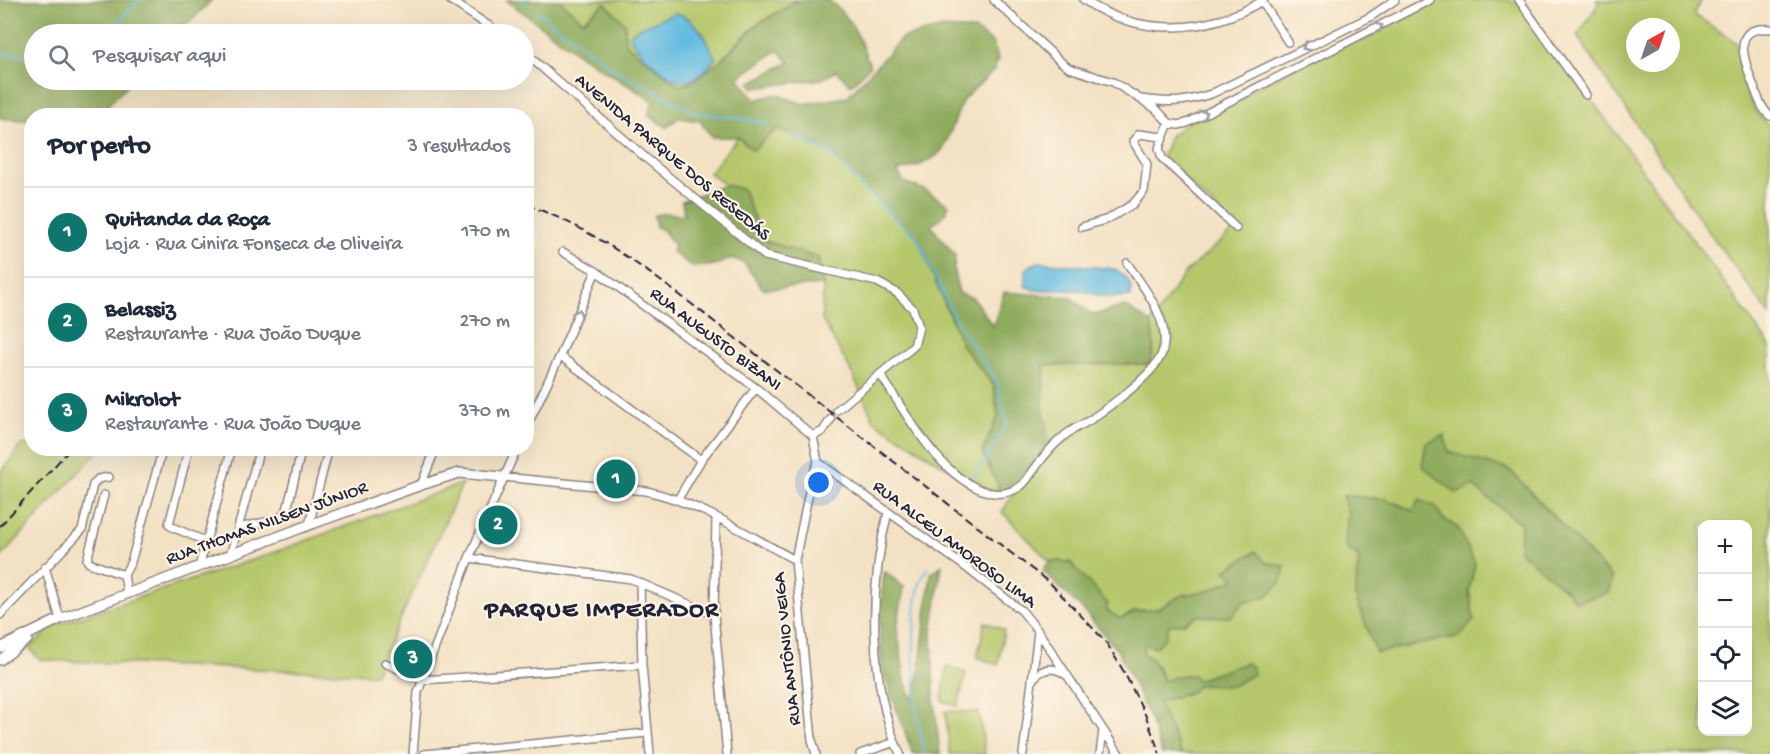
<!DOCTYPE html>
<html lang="pt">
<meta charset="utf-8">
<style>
:root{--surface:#fff;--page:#f6f6f7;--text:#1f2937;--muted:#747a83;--line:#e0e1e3;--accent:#0f766e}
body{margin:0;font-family:"Gochi Hand",sans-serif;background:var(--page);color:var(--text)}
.controls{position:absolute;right:18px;bottom:18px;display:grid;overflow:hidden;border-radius:12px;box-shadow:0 6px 24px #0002}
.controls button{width:54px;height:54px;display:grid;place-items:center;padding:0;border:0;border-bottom:2px solid var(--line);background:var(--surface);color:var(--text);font:30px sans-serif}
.compass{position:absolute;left:1626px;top:18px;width:54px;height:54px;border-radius:50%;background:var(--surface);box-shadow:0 6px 24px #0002;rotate:40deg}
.you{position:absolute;left:819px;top:483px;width:21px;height:21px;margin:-15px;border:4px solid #fff;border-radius:50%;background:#1a73e8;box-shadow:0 0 0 9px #1a73e833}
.badge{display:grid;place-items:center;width:39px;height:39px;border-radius:50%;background:var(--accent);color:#fff;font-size:20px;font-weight:700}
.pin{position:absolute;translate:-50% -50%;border:3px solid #fff;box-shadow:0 2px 6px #0006}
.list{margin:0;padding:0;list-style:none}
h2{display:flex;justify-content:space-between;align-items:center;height:78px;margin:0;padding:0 24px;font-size:26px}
h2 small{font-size:20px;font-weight:400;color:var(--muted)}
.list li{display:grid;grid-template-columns:39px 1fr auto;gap:18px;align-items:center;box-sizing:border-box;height:90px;padding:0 24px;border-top:2px solid var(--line)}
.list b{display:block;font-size:22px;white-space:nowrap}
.list p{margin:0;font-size:20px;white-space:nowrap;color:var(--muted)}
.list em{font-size:20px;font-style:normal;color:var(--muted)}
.icon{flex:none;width:33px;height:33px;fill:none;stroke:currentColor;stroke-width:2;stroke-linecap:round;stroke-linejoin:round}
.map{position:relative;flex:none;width:1770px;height:754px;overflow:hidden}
.search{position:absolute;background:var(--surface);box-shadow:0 6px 24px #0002;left:24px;top:24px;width:510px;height:66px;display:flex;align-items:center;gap:15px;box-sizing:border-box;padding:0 21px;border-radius:33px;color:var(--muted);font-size:22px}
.panel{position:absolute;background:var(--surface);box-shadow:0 6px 24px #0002;left:24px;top:108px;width:510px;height:348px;border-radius:24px}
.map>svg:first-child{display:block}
.green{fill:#b5c76a;stroke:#6c7452;stroke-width:1.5;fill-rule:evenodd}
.forest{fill:#90ac5e;stroke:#59674c;stroke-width:1.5}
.water{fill:#63bbe0;stroke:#426e8e;stroke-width:1.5}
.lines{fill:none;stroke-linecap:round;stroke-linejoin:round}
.stream{stroke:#63bbe0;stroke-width:2}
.street-casing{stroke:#8a827f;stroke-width:10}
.secondary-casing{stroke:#8a827f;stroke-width:12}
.street{stroke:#fff;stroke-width:7}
.secondary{stroke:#fff;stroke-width:9}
.rail{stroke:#22223b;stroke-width:2;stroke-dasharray:9 4.5;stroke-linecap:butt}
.oneway{stroke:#9c9ca7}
.labels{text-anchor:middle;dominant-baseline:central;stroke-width:4.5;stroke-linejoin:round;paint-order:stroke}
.street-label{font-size:18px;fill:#22223b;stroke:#fcf5e5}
.district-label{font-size:24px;font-weight:bold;letter-spacing:1.5px;fill:#22223b;stroke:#fcf5e5}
</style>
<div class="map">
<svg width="1770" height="754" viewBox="0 0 1770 754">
<rect width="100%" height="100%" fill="#fcf5e5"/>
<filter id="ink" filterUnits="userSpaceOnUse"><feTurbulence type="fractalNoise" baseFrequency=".0167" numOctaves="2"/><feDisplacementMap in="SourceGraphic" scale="12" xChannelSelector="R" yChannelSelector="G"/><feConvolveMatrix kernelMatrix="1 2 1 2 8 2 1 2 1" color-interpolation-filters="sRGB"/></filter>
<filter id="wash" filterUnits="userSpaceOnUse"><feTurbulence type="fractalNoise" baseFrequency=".008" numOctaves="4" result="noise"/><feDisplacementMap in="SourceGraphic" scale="24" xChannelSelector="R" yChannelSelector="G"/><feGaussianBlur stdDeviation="1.35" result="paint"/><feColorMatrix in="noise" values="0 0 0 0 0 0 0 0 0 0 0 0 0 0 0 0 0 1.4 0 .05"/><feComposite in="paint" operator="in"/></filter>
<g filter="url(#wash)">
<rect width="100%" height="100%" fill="#f3e1c3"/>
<path class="green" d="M559 0H798C785 8 771 15 758 24 733 42 710 81 679 86L625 43 605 3 583 21Z
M1430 0H1519L1770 346V754H1182L1157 702 1190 692 1198 685 1232 686 1197 680 1164 681 1158 667 1143 654 1144 645 1165 638 1169 625 1184 623 1197 616 1231 617 1243 602 1267 596 1226 570 1235 579 1207 591 1182 595 1158 609 1136 611 1120 619 1105 610 1070 562 1049 561 1002 512 1048 439 1043 411 1044 365 1149 364 1154 346 1151 323 1185 273 1236 228 1162 158 1170 136 1187 123ZM1444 436 1449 452 1608 593 1576 602 1521 524 1473 486 1426 443ZM1344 496 1386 499 1414 511 1435 506 1443 519 1458 528 1475 563 1469 591 1474 620 1356 578 1359 558 1345 547 1348 514ZM1702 524H1748V732H1702Z
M1596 0H1702L1693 14 1737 43C1742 71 1745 109 1770 126V315L1706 228 1577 36 1599 3ZM1635 27H1671V63H1635Z
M777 128 830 153 875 200 917 237 962 345 994 386 998 417 982 452 1001 492 979 488 874 421 850 369 822 320 823 285 818 258 762 240 743 190 725 185 709 173 738 137 753 150Z
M31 444 32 448 100 449 0 558V474L21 445Z
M463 483 375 674 40 660 29 648 55 625 267 555Z
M985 622 1004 630 998 665 977 657Z
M947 666 966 673 958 706 942 701Z
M945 711 979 712 985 754H950Z"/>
<path class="forest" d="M0 0H212L178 34H34V80H133L98 115 32 116 31 121 0 118Z
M506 0H559L583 21 605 3 625 23V43L679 86 690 84 723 58 757 25 798 0H829C855 22 858 35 870 66L851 85 836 71 822 79 754 88 750 83 789 62 778 50 738 78 756 100 776 94 803 104 847 97 902 38 943 28 975 30 993 43 998 59 994 70 963 100 944 148 935 157 918 166 897 171 904 182 925 190 949 205 944 215 931 226 955 255 954 272 959 293 973 298 993 326 1004 292 1070 297 1093 315 1125 306 1151 323 1154 346 1150 364 1044 365 1043 407 1048 439 1017 489 1001 492 982 452 998 417 994 386 962 345 917 237 875 200 830 153 777 129 753 150 738 137H712L700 121 678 118 667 127 648 116 653 101 584 58Z
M725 185 743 189 762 240 818 258 823 285 763 289 744 263 732 258 716 265 693 267 672 252 674 245 664 231 656 227 654 215 666 213 684 215 682 201Z
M1444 435 1449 452 1510 470 1612 578 1608 593 1576 602 1568 592 1519 551 1521 524 1473 486 1456 493 1422 466 1426 443Z
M1343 496 1386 499 1413 511 1419 500 1435 506 1443 519 1458 528 1475 563 1469 591 1474 620 1460 636 1376 653 1355 596 1359 558 1345 547 1348 514Z
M1256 551 1265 562 1285 566 1280 583 1267 596 1243 602 1231 617 1197 616 1184 623 1169 625 1165 638 1156 647 1144 645 1143 654 1151 658 1164 681 1182 675H1193L1197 680 1246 663 1251 666 1254 674 1232 686 1198 685 1191 692 1158 702 1182 754H1162L1150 719 1118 651 1084 611 1043 571C1048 557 1058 562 1070 562L1108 604 1106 610 1120 619 1136 611 1158 609 1182 595 1207 591 1235 579 1225 570Z
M942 565 932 632 934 699 940 754H913L881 667 880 617 884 571 904 587 897 628 905 681 913 701 919 673 931 574Z"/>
<path class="water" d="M675 13C696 18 709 40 715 59 708 68 694 83 681 81 668 80 633 48 630 36L636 29Z
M1039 262 1115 269C1127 277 1132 281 1131 297H1105L1079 290H1035L1025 286C1025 271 1023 267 1039 262Z"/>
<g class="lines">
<path class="stream" d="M522 0 528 4
M537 11 614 69 693 112 758 121 768 125
M94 34 121 19 140 0
M0 54 34 56
M790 134 830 153 875 200 917 237 954 318 996 380 1007 422 984 463 971 480
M925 754C913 713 910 628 919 586 921 580 924 574 927 569"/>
</g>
</g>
<g filter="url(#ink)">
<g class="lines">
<defs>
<path id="street" d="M450 0 501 34
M994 0 1061 62 1069 68 1113 82 1156 109 1169 123 1178 125 1187 123 1430 0
M1084 0C1140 38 1207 34 1264 0
M1261 0 1288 42
M1519 0 1586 95
M1770 29C1732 26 1743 56 1751 79 1756 91 1760 108 1770 116
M524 52 647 159 765 256 877 282 897 293 913 309 919 327 914 346 837 410
M1140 99C1170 103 1182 103 1211 94L1370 17 1395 0
M1169 123 1159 148 1162 158 1236 228
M1082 227 1108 219 1133 204 1144 191 1147 164 1133 141 1139 134 1162 137
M563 252 596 271 756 388 813 436
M560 356 701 460
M880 374C907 414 939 478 988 492 999 495 1009 493 1018 488 1026 484 1030 474 1036 467 1043 457 1053 445 1063 437 1070 430 1081 426 1090 420 1109 407 1155 374 1162 353 1173 323 1143 286 1127 263
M526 428 560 356 596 271
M813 436 818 462 812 477 795 560 812 740 816 754
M813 436 823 431 831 419
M189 448 169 524 172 527 205 541
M260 448 238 528 275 520 282 516 287 510 302 448
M818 462 964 566 1022 611 1038 631 1119 754
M503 477 646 491C699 502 747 535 795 560
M421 485 436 448
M104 495 87 560 89 563 124 575
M678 499 701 460 756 388
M888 512C869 586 868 683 900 754
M716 518 714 615 727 754
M309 525 329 448
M230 556 238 528
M469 558 631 579 714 615
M45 567 60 619
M199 567 232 448
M640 583 642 665 650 754
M127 593 124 575 131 562 163 448
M0 615 82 530 93 485 98 479 109 477
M385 663 422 680 642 665
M1032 680C1042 668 1053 665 1066 675
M413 754 418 692 469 558 517 448
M424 754 647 733
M860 754 895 742
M1023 754 1038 632
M1100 754 1103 730"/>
<path id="secondary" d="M0 648 60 619 309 525 421 485 459 473 503 477
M0 660 27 640"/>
</defs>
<use href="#street" class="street-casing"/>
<use href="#secondary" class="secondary-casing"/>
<use href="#street" class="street"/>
<use href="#secondary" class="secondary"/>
<path class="rail" d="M526 205C587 225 638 264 689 302L1051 584 1106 642 1124 672 1145 714 1160 754
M0 526 71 448"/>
</g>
<defs><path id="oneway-chevron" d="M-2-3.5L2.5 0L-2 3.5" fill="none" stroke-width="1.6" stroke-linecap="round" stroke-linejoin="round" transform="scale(1.5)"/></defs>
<g class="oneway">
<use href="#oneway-chevron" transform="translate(1379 27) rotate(-27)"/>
<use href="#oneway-chevron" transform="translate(1306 47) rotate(155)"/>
<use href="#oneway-chevron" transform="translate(1204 114) rotate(-27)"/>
<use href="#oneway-chevron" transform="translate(578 313) rotate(-67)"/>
</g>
</g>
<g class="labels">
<g class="street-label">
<text transform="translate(672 158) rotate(40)">AVENIDA PARQUE DOS RESEDÁS</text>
<text transform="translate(715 340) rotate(37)">RUA AUGUSTO BIZANI</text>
<text transform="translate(267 524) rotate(-20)">RUA THOMAS NILSEN JÚNIOR</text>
<text transform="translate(954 545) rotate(37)">RUA ALCEU AMOROSO LIMA</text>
<text transform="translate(788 649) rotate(-96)">RUA ANTÔNIO VEIGA</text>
</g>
<g class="district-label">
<text x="602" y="611">PARQUE IMPERADOR</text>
</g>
</g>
</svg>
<div class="controls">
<button>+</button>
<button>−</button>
<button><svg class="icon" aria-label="locate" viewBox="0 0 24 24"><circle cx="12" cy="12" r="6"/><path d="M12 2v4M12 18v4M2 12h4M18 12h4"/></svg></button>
<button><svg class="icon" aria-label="layers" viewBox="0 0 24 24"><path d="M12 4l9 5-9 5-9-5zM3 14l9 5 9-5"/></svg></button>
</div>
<svg class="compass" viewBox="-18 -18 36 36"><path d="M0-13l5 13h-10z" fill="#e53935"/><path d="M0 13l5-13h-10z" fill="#747a83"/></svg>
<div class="you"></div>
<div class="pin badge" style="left:616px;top:479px">1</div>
<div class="pin badge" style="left:498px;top:525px">2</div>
<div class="pin badge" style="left:413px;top:659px">3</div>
<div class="search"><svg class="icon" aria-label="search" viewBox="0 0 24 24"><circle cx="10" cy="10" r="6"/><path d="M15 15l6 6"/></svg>Pesquisar aqui</div>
<section class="panel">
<h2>Por perto<small>3 resultados</small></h2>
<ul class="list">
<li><span class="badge">1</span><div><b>Quitanda da Roça</b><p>Loja · Rua Cinira Fonseca de Oliveira</p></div><em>170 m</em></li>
<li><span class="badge">2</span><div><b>Belassiz</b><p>Restaurante · Rua João Duque</p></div><em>270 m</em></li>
<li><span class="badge">3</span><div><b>Mikrolot</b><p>Restaurante · Rua João Duque</p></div><em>370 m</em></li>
</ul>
</section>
</div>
